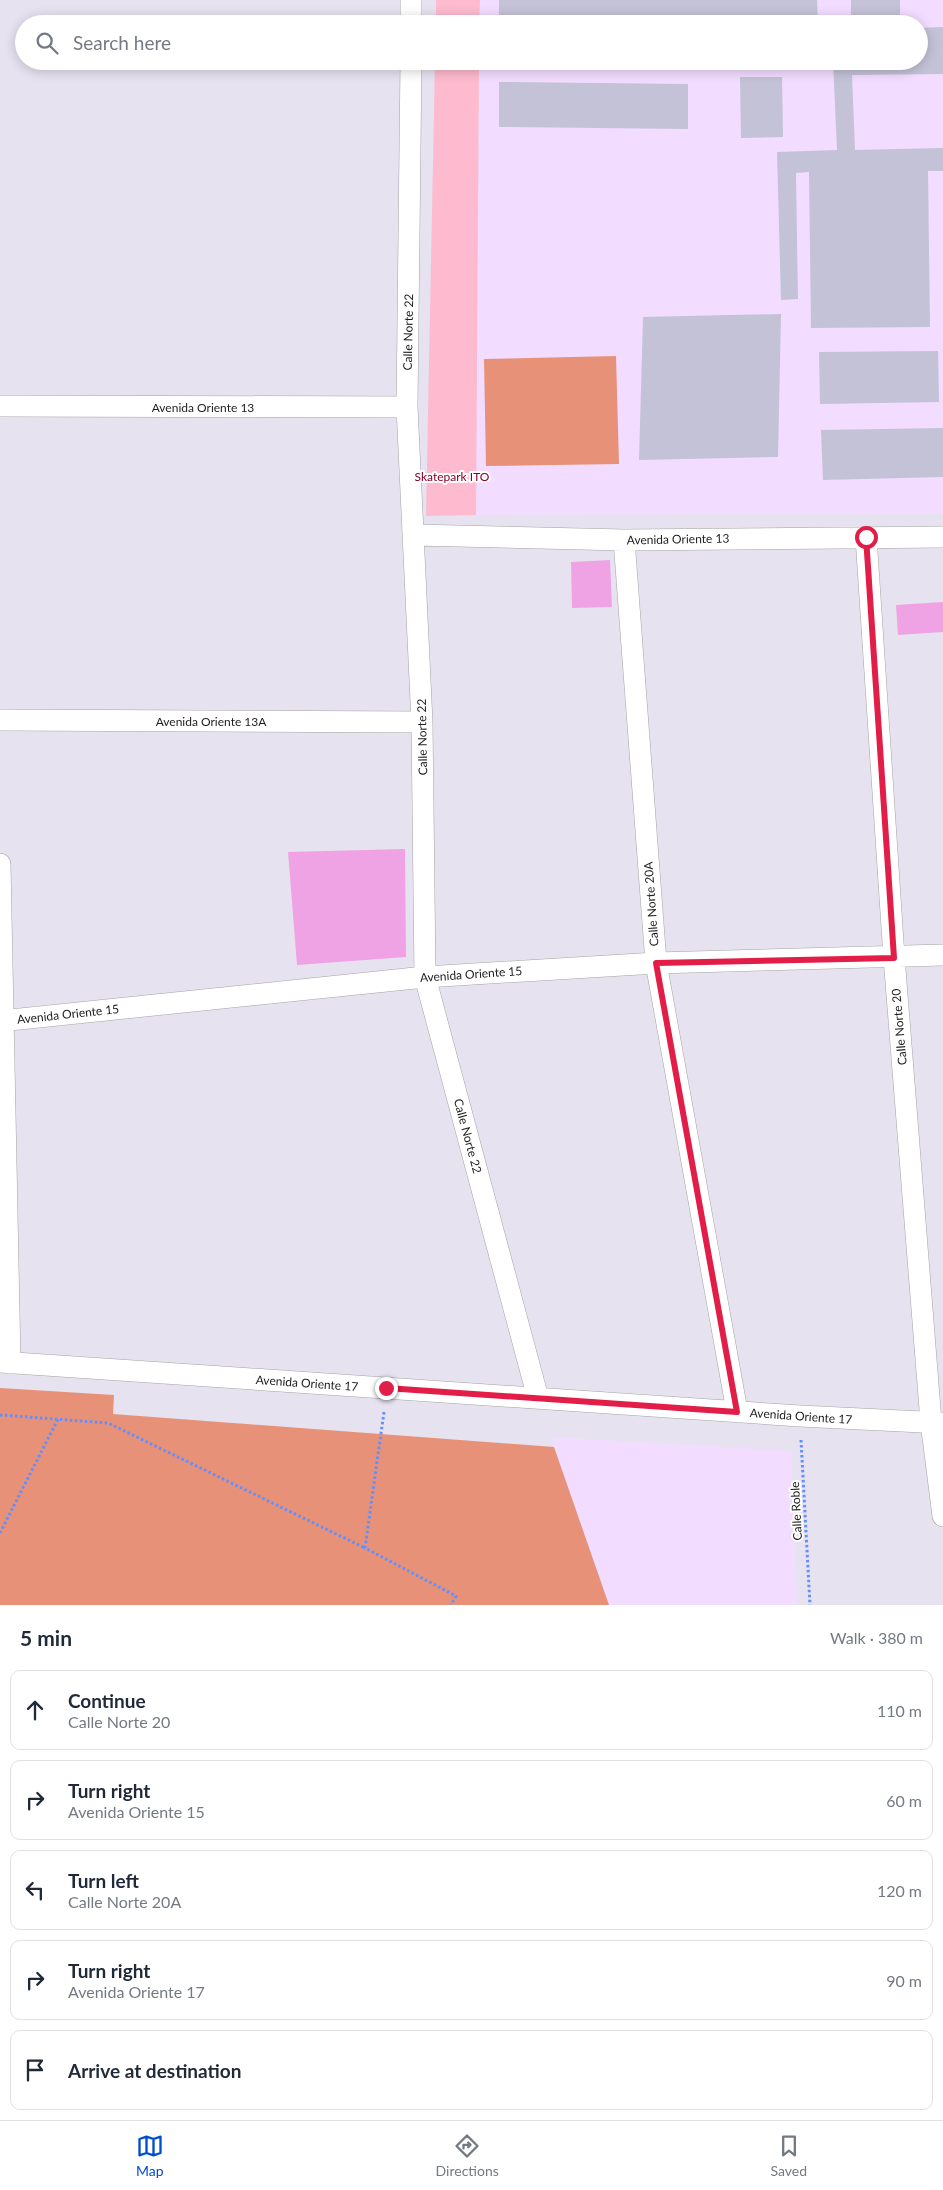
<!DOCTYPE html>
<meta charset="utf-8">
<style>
:root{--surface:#fff;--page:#f6f6f7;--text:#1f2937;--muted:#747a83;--line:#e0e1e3;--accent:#004dcb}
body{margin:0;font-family:Lato,sans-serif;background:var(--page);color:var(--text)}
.stop{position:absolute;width:15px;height:15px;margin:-11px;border:4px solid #e11d48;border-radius:50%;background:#fff}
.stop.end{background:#e11d48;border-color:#fff;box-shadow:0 1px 5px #0008}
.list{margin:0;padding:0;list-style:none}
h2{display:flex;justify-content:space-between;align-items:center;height:65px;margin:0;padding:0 20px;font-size:21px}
h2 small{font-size:16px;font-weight:400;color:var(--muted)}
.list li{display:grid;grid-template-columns:32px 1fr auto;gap:15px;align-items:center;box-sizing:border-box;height:80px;margin:0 10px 10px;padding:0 10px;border:1px solid var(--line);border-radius:10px}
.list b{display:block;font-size:19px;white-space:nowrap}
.list p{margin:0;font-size:16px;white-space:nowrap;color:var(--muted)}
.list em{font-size:16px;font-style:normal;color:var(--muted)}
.icon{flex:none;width:28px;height:28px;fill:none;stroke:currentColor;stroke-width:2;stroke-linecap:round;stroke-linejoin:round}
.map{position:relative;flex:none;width:943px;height:1605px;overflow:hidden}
.search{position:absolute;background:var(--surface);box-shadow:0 2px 12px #0003;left:15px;right:15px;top:15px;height:55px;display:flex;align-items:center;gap:12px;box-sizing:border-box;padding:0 18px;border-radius:28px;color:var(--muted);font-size:19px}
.sheet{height:515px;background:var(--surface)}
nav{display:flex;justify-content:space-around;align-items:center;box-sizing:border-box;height:70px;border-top:1px solid var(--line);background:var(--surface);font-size:14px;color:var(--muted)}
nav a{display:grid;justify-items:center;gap:2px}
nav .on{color:var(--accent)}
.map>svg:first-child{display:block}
.education{fill:#f2dcff}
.grass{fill:#efa3e5}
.park{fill:#febace}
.pitch{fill:#e79278}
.building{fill:#c3c2d7}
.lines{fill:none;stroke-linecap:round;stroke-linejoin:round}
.street-casing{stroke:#a4a4a4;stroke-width:22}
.path{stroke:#648eff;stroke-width:3;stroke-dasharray:2.5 2.5;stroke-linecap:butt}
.street{stroke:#fff;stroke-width:21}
.route{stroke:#e11d48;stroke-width:6}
.labels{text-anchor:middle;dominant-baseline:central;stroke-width:4;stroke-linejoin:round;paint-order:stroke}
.street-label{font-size:12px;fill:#1d1d1d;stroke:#fff}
.park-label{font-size:12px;fill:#860128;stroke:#fff}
</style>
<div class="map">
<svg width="943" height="1605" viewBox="0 0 943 1605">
<rect width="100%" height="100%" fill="#e6e2f0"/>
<path class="education" d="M480 0H943V513L476 515 479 61H919V24H479Z
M553 1437 791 1451 797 1605H609L554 1447Z"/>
<path class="grass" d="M610 560 612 607 572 608 571 562Z
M943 602V632L898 635 896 605Z
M405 849 406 957 297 965 288 852Z"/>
<path class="park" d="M436 0H480L479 24H436Z
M435 61H479L476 515 426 516Z"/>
<path class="pitch" d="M616 356 619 464 486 466 484 359Z
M0 1388 114 1395 113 1414 554 1447 609 1605H0Z"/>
<path class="building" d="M499 0H817L818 24H499Z
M851 0H900V24H851Z
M943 27V74L852 75 855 150 943 148V171H928L930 327 811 328 809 172 796 173 798 299 781 300 777 152 837 150 833 61H919V28Z
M740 77H782L783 137 741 138Z
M499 82 688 84V129L499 127Z
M781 314 778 457 639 460 643 317Z
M938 351 939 402 820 404 819 352Z
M943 428V477L823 480 821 430Z"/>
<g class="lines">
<defs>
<path id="street" d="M411 24V0
M411 61 407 407 422 722 425 977 538 1398
M0 406 407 407
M414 535 624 540 943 537
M866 537 894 957 931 1422 943 1516
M624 540 656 963 737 1411
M0 720 422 722
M0 864 10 1363
M0 1021 425 977 656 963 943 955
M0 1362 800 1416 943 1423"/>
</defs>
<use href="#street" class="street-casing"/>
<path class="path" d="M384 1412 365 1548 456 1596 451 1605
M0 1415 108 1423 365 1548
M801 1440 810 1605
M0 1533 58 1419"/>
<use href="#street" class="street"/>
</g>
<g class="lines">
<path class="route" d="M386 1388 737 1412 656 963 894 958 866 537"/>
</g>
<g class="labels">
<g class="street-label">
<text transform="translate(408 332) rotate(-89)">Calle Norte 22</text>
<text x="203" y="407">Avenida Oriente 13</text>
<text transform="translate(678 539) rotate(-1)">Avenida Oriente 13</text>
<text x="211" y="721">Avenida Oriente 13A</text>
<text transform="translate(422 737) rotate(-91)">Calle Norte 22</text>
<text transform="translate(651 904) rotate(-94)">Calle Norte 20A</text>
<text transform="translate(471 974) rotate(-4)">Avenida Oriente 15</text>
<text transform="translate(68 1014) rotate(-6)">Avenida Oriente 15</text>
<text transform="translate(899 1027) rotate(-95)">Calle Norte 20</text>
<text transform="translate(468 1136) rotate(75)">Calle Norte 22</text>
<text transform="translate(307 1383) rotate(4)">Avenida Oriente 17</text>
<text transform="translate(801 1416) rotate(4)">Avenida Oriente 17</text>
<text transform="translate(796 1511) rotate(-93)">Calle Roble</text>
</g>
<g class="park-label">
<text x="452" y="476">Skatepark ITO</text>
</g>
</g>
</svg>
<div class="stop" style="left:866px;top:537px"></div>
<div class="stop end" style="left:386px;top:1388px"></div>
<div class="search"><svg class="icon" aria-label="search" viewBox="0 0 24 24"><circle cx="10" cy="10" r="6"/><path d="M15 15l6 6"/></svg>Search here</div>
</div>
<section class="sheet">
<h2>5 min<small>Walk · 380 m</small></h2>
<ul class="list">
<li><svg class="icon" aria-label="ahead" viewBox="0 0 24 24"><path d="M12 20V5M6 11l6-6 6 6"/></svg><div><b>Continue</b><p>Calle Norte 20</p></div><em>110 m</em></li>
<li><svg class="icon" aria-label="right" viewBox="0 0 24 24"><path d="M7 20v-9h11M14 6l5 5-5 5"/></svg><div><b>Turn right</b><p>Avenida Oriente 15</p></div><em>60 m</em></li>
<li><svg class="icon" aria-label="left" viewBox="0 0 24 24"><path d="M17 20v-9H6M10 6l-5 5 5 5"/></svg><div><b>Turn left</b><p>Calle Norte 20A</p></div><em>120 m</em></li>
<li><svg class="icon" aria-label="right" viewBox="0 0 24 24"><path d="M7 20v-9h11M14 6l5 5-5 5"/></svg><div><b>Turn right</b><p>Avenida Oriente 17</p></div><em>90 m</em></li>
<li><svg class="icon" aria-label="arrive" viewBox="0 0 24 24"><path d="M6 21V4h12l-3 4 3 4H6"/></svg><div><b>Arrive at destination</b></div></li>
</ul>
</section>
<nav>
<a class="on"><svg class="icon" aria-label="map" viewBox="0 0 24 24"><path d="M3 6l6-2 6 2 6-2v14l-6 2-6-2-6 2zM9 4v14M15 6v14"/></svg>Map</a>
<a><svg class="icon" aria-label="directions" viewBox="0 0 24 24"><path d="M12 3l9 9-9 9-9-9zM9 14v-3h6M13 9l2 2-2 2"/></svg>Directions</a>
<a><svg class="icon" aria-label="saved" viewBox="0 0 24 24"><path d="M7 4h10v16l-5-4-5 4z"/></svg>Saved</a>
</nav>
